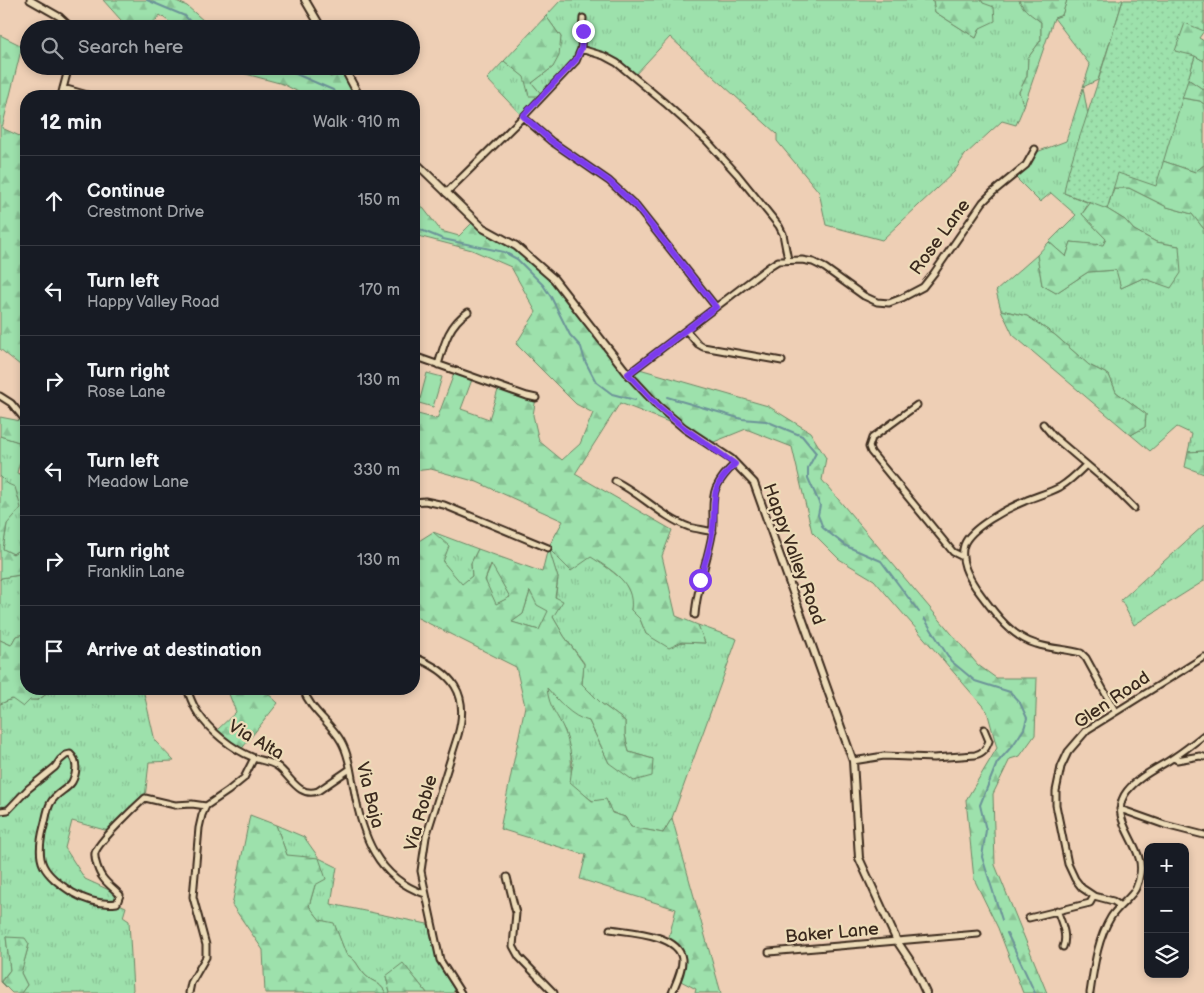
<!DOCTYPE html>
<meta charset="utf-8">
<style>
:root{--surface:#171b24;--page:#242831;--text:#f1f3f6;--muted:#9ea1a6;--line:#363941}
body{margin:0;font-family:"Balsamiq Sans",sans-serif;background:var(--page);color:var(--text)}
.controls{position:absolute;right:15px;bottom:15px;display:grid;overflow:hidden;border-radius:10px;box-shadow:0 2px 8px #0003}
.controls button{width:45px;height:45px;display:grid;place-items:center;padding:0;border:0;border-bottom:1px solid var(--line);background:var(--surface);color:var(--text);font:25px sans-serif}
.stop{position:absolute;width:15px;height:15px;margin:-11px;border:4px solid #7c3aed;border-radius:50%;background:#fff}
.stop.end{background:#7c3aed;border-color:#fff;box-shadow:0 1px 5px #0008}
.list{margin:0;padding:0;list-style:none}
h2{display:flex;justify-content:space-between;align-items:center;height:65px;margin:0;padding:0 20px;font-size:21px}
h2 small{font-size:16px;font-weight:400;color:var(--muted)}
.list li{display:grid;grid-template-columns:32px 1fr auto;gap:15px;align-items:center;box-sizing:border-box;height:90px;padding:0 20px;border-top:1px solid var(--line)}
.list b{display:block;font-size:19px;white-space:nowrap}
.list p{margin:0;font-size:16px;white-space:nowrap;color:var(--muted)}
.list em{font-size:16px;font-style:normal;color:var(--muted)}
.icon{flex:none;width:28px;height:28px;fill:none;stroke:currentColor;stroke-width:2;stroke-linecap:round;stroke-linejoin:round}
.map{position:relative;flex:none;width:1204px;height:993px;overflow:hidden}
.search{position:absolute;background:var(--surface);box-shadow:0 2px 8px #0003;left:20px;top:20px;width:400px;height:55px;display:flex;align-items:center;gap:12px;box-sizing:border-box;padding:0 18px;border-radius:28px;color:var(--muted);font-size:19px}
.panel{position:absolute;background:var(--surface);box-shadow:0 2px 8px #0003;left:20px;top:90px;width:400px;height:605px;border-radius:20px}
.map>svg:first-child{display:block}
.grass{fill:url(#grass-tufts);stroke:#6c8665}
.forest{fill:url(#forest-firs);stroke:#6c8665;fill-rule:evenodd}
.park{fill:url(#park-dots);stroke:#6c8665}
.pitch{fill:#9de1ac;stroke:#6c8665}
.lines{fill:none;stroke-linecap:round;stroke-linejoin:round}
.stream{stroke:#6c9498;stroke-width:2}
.minor-casing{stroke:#3b2a1e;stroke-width:9}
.tertiary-casing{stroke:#3b2a1e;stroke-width:10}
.minor{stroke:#eddbb8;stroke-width:5}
.tertiary{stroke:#eddbb8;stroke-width:6}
.route{stroke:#7c3aed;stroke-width:6}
.labels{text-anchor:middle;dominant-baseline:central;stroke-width:4.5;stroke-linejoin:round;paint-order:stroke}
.street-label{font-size:18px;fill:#3b2a1e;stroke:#eddbb8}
</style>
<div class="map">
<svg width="1204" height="993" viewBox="0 0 1204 993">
<defs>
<pattern id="grass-tufts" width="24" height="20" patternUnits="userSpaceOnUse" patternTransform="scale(1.25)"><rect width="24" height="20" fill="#9de1ac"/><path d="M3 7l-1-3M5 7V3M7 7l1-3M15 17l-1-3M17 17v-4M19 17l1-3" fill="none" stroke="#88c194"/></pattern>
<pattern id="forest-firs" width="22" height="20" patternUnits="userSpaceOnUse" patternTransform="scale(1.25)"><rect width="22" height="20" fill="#9de1ac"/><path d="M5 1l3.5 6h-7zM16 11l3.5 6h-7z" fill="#88c194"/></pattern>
<pattern id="park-dots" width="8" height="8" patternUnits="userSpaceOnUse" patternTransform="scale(1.25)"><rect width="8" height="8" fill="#9de1ac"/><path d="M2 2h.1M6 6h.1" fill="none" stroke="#88c194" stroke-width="1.8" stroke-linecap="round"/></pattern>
</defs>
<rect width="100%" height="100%" fill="#eecfb5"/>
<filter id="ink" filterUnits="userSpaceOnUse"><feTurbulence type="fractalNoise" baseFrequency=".02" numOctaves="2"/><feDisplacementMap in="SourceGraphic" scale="10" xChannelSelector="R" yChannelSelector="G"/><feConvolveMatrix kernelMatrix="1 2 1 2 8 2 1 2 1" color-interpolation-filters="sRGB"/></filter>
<g filter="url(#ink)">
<path class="grass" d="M561 0H933L935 12 976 38 980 28 983 3 981 0H1019L1029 13 1041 22V40L1028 58 1027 76 1019 92 1024 106 1016 125 1002 121 965 155 954 172 882 240 826 225 819 192 777 141V134L670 37 634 76 617 63 581 49 576 61 523 117 487 79 504 61 525 77 542 95 532 83 553 67 561 37 546 16Z
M1067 0H1123L1098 80 1083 87 1090 65 1054 18 1062 15Z
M1195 56 1204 61V90L1188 79Z
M1083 88 1088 115 1064 193 1089 203 1082 214 1106 239 1103 246 1071 242 1066 257 1049 242 1076 215 1051 193 1040 202 1013 175 1034 153 1066 141Z
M1182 98 1200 101 1204 104V165L1195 172 1163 161Z
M1114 188H1129L1167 207 1192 214 1204 229V451L1188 452 1192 434 1177 427 1150 451 1131 435 1145 427 1146 414 1116 392 1109 375 1089 365 1055 335 1027 316 1001 310 996 291 1037 255 1042 285 1056 293 1088 272 1117 270 1121 288 1143 278 1171 287 1179 246 1156 242 1134 230 1125 220 1107 209Z
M0 436 25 444 17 473 26 476V552L23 547 13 554 3 549 7 524 8 484 0 476Z
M1204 525V581L1134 625 1121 600Z
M433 532 478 549 471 563 472 576 462 585 443 562Z
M548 548 591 556 609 569 624 581 633 599 631 610 640 619 646 634 682 642 705 643 698 625 737 639 672 818 663 833 631 827 625 817C603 811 587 797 569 782L573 764 565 731 550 706 546 687 563 705 589 721 609 763 653 759 629 752 625 735V721L602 704 582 684 584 663 564 636 553 617 558 578Z
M492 564 510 597 495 605 485 580Z
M26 574V634L16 636 11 645 0 640V580L1 578Z
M530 591 549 611 539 630 511 622 523 614Z
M50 689H143L155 741 174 761 149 762 145 798 112 832 72 821 65 848 85 879 120 895 117 903 126 907 123 917 129 921 133 990 131 993H21L27 985 21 973 29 944 6 937 10 970 0 982V704L12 699 38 700 51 691Z
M276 825 304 837 319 858 337 867 331 904 432 925 440 960 456 987 453 993H427L415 978 386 976 390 993H386C378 980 373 983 365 975 356 965 358 961 346 954L334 924 320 920 309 906 315 885 287 855Z"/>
<path class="forest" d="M103 0H174L187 6 213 29H179L160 15 149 29H129Z
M933 0H981L983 3 994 7 995 21 980 28 976 38 935 12Z
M1019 0H1067L1062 15 1054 18 1024 106 1019 92 1027 76 1028 58 1041 40V22C1033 16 1023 10 1019 0Z
M1204 11V31L1199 38 1204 41V61L1195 56 1175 81 1188 79 1204 90V104L1200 101 1182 98 1126 22Z
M546 16 561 37 559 56 553 67 532 83 543 96H529L524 77 504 61Z
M0 35 22 46 2 128 26 139 25 369 0 349Z
M226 66H319L330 77 347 73 359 96H306L283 84 231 70Z
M1139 159 1163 161 1195 172 1204 165V229L1192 214 1167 207 1129 188H1114L1089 168Z
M1097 194 1107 209 1125 220 1134 230 1156 242 1179 246 1181 273 1171 288 1143 278 1121 288 1116 270 1088 272 1056 293 1042 285 1037 255 1049 242 1066 257 1071 242 1103 245 1106 239 1082 214Z
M414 196 441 231 459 236 475 220 516 246 539 265 627 374 636 368 768 406 810 432 826 458 822 480 978 665 996 678H1037L1035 735 1020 756 1010 759 993 794 995 865 1047 993H1023L998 928 974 879 966 800 997 748 987 711 874 580 839 559 812 532 792 447 746 429 709 444 684 428 620 403 575 474 672 530 662 556 676 616 698 625 705 643 682 642 669 648 646 634 640 619 631 610C635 582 611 570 591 557L571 571 549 549 558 578 555 597 563 601 553 617 564 636 584 664 582 684 602 704 625 721V735L629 752 653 759 652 776 634 781 609 763 589 721C571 717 559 701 547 688 549 709 558 714 565 732 571 748 573 765 570 782L592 801 606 799 612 813 625 817 631 827 663 833 672 818 721 993H695L696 989 677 979C683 959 684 956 668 941L676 909 580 879 586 855 500 829 525 706 516 667 414 616V544L433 532 449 546 443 562 462 584 472 576 471 563 478 549 542 572 548 548 563 521 477 482 431 469 414 471V413L437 419 455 371 473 377 461 409 489 419 499 387 536 398 533 415 539 441 562 460 580 444 593 413 576 404 516 344 536 312 511 267 472 250 414 235ZM491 564 510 597 496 604 485 580ZM530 591 537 605 548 611 539 630 512 622 523 614Z
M1001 310 1027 316 1055 335 1089 365 1109 375 1116 392 1146 414 1145 427 1131 435 1013 335Z
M0 417 26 422 25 444 0 436Z
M1204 451V474L1185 467 1188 452Z
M0 476 8 484 15 487 21 508 7 524 3 549 13 554 23 547 26 552V574L1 578 0 580Z
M26 634V689H50L51 691 38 700H30L23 707 12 699 0 704V640L11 645 16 636Z
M227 689H263L278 703 240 751 215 732 236 712Z
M250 815 276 825 287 855 319 858 326 879 315 885 309 906 320 920 334 923 346 954C358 961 356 965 365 975 373 983 378 980 386 993H265L263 950 232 905Z
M6 937 25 938 29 944 21 973 27 985 21 993H12L1 982 10 970Z
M403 963 427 993H390L386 976Z"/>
<path class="park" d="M1123 0H1204V31L1185 23 1175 51 1195 56 1156 186 1118 173 1107 209 1064 193C1068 166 1079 141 1087 115 1100 77 1111 38 1123 0Z"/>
<path class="pitch" d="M427 373 442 377 433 407 419 403Z"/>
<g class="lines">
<path class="stream" d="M147 0 185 16 197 29
M245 66 256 70 275 67 296 74 333 90 337 96
M414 222 421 230 443 239 504 252 517 259 543 285 551 297 570 335 581 347 585 361 596 382 612 394 635 400
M667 397 742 419 766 421 802 436 816 453 808 468V478L820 505 818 515 823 528 846 546 881 561 919 612
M924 618 951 661 975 681 1010 692 1020 703 1027 718 1024 729 1013 745 997 763 980 805 986 830 982 857 1002 920
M1007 933 1035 993"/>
<defs>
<path id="minor" d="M30 0 60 17 73 29
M581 49 604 56 617 63 665 103 707 141 737 174 779 226 783 234 788 260
M63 88 91 96
M61 96 69 66
M523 117 551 141 609 181 636 206 716 307
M446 193 523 117 576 61 581 49 583 18
M686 330 698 344 703 347 782 361
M414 356 527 396 536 398
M438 365C444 344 449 324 468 312
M628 374 770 266 778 261 802 260 813 262 825 268 864 296 877 302 889 303 902 298 923 287 934 273 983 202 993 192 1026 165 1035 149
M0 396 11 403 26 421
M917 405 872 438 869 447 871 452 953 552 963 557
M1043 424 1053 436 1114 488 1134 508
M1086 465C1078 473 1070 481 1060 487 1049 493 1036 496 1025 501 1008 508 970 528 964 545 959 560 968 576 976 588 992 609 1009 636 1036 644 1051 649 1066 649 1081 653L1086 658 1115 711
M615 481C641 494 662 517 689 527 697 529 705 530 713 532
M414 502 425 501 444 505 548 548
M695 615C697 587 707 562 712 535 715 519 710 503 716 488 721 478 727 471 735 464
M414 657C452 672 470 693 458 735L426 837 421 871 440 960 461 993
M187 689C190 697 193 706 198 713 210 731 232 749 252 757 260 761 270 761 277 766 290 775 298 798 318 791L350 769
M303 689C310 710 330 722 341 741 349 755 351 773 354 789 362 835 377 878 425 894
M1174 758 1177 760 1200 756 1204 757
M853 761 884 756 934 758 975 755C983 753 986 749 989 741L984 729
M1120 809 1165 825 1204 835
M0 811 8 810 28 789 55 767 60 760 66 755 70 754C78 761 77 773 72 782 67 790 55 793 50 804 47 810 46 819 44 826 34 863 43 873 73 893 87 901 102 905 117 903L120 895C115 889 108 885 103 878 99 873 94 860 95 853 98 842 135 807 145 798L175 805 192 804 206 806
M507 877 516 913 513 946 519 957 554 993
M1119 905 1113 901 1094 896 1082 888 1075 879 1068 864 1056 805V791L1061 767 1068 752 1087 730 1204 657
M1057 910C1061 922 1068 935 1063 947
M1029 918 1090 903 1094 896
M610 929C629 932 679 934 682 959 683 969 676 983 672 993
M769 952 978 934
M189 993 191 983 206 957V945L193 897 199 828 202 815 206 806 228 791 244 778 254 758
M1090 993C1094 967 1097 940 1111 917 1118 906 1132 897 1136 888 1140 879 1142 867 1139 858 1133 836 1109 814 1127 791 1139 776 1158 768 1173 758 1184 751 1194 743 1204 735"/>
<path id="tertiary" d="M305 0 322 29
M343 66 359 96
M414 161 483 228 516 246 554 279 628 374 658 406 684 428 731 459 754 483 853 761 859 858 897 941 913 965 926 993"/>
</defs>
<use href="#minor" class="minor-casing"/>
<use href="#tertiary" class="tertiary-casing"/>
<use href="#minor" class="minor"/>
<use href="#tertiary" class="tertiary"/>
</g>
</g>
<g class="lines" filter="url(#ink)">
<path class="route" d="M583 31 581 49 576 60 523 116 551 141 609 181 636 206 716 307 628 374 658 406 684 428 735 464C705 492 718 500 712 534 710 550 704 565 700 580"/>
</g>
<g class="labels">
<g class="street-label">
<text transform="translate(940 237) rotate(-54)">Rose Lane</text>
<text transform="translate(794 554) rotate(70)">Happy Valley Road</text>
<text transform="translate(1112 700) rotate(-34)">Glen Road</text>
<text transform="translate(256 740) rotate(30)">Via Alta</text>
<text transform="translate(370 795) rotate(76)">Via Baja</text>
<text transform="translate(421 813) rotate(-74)">Via Roble</text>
<text transform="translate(832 933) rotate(-5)">Baker Lane</text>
</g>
</g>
</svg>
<div class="controls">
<button>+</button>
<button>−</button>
<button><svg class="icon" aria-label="layers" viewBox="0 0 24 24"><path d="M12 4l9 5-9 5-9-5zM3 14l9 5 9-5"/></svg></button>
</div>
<div class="stop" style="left:700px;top:580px"></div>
<div class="stop end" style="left:583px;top:31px"></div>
<div class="search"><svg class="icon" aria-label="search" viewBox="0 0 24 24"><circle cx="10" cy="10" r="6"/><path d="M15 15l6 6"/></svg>Search here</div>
<section class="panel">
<h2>12 min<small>Walk · 910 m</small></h2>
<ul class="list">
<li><svg class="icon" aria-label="ahead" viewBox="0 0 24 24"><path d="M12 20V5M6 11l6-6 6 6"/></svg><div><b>Continue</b><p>Crestmont Drive</p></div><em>150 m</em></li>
<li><svg class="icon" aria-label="left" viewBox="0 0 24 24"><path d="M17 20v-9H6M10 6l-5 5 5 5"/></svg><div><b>Turn left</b><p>Happy Valley Road</p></div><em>170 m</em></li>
<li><svg class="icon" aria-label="right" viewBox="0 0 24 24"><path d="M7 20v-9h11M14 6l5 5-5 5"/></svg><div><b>Turn right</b><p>Rose Lane</p></div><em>130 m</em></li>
<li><svg class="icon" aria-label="left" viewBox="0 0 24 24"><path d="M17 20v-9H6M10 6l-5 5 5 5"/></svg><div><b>Turn left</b><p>Meadow Lane</p></div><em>330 m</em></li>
<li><svg class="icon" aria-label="right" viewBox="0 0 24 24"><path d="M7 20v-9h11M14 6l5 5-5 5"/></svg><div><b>Turn right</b><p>Franklin Lane</p></div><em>130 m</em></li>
<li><svg class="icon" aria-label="arrive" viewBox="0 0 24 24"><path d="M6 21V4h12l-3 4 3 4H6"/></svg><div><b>Arrive at destination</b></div></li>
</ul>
</section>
</div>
